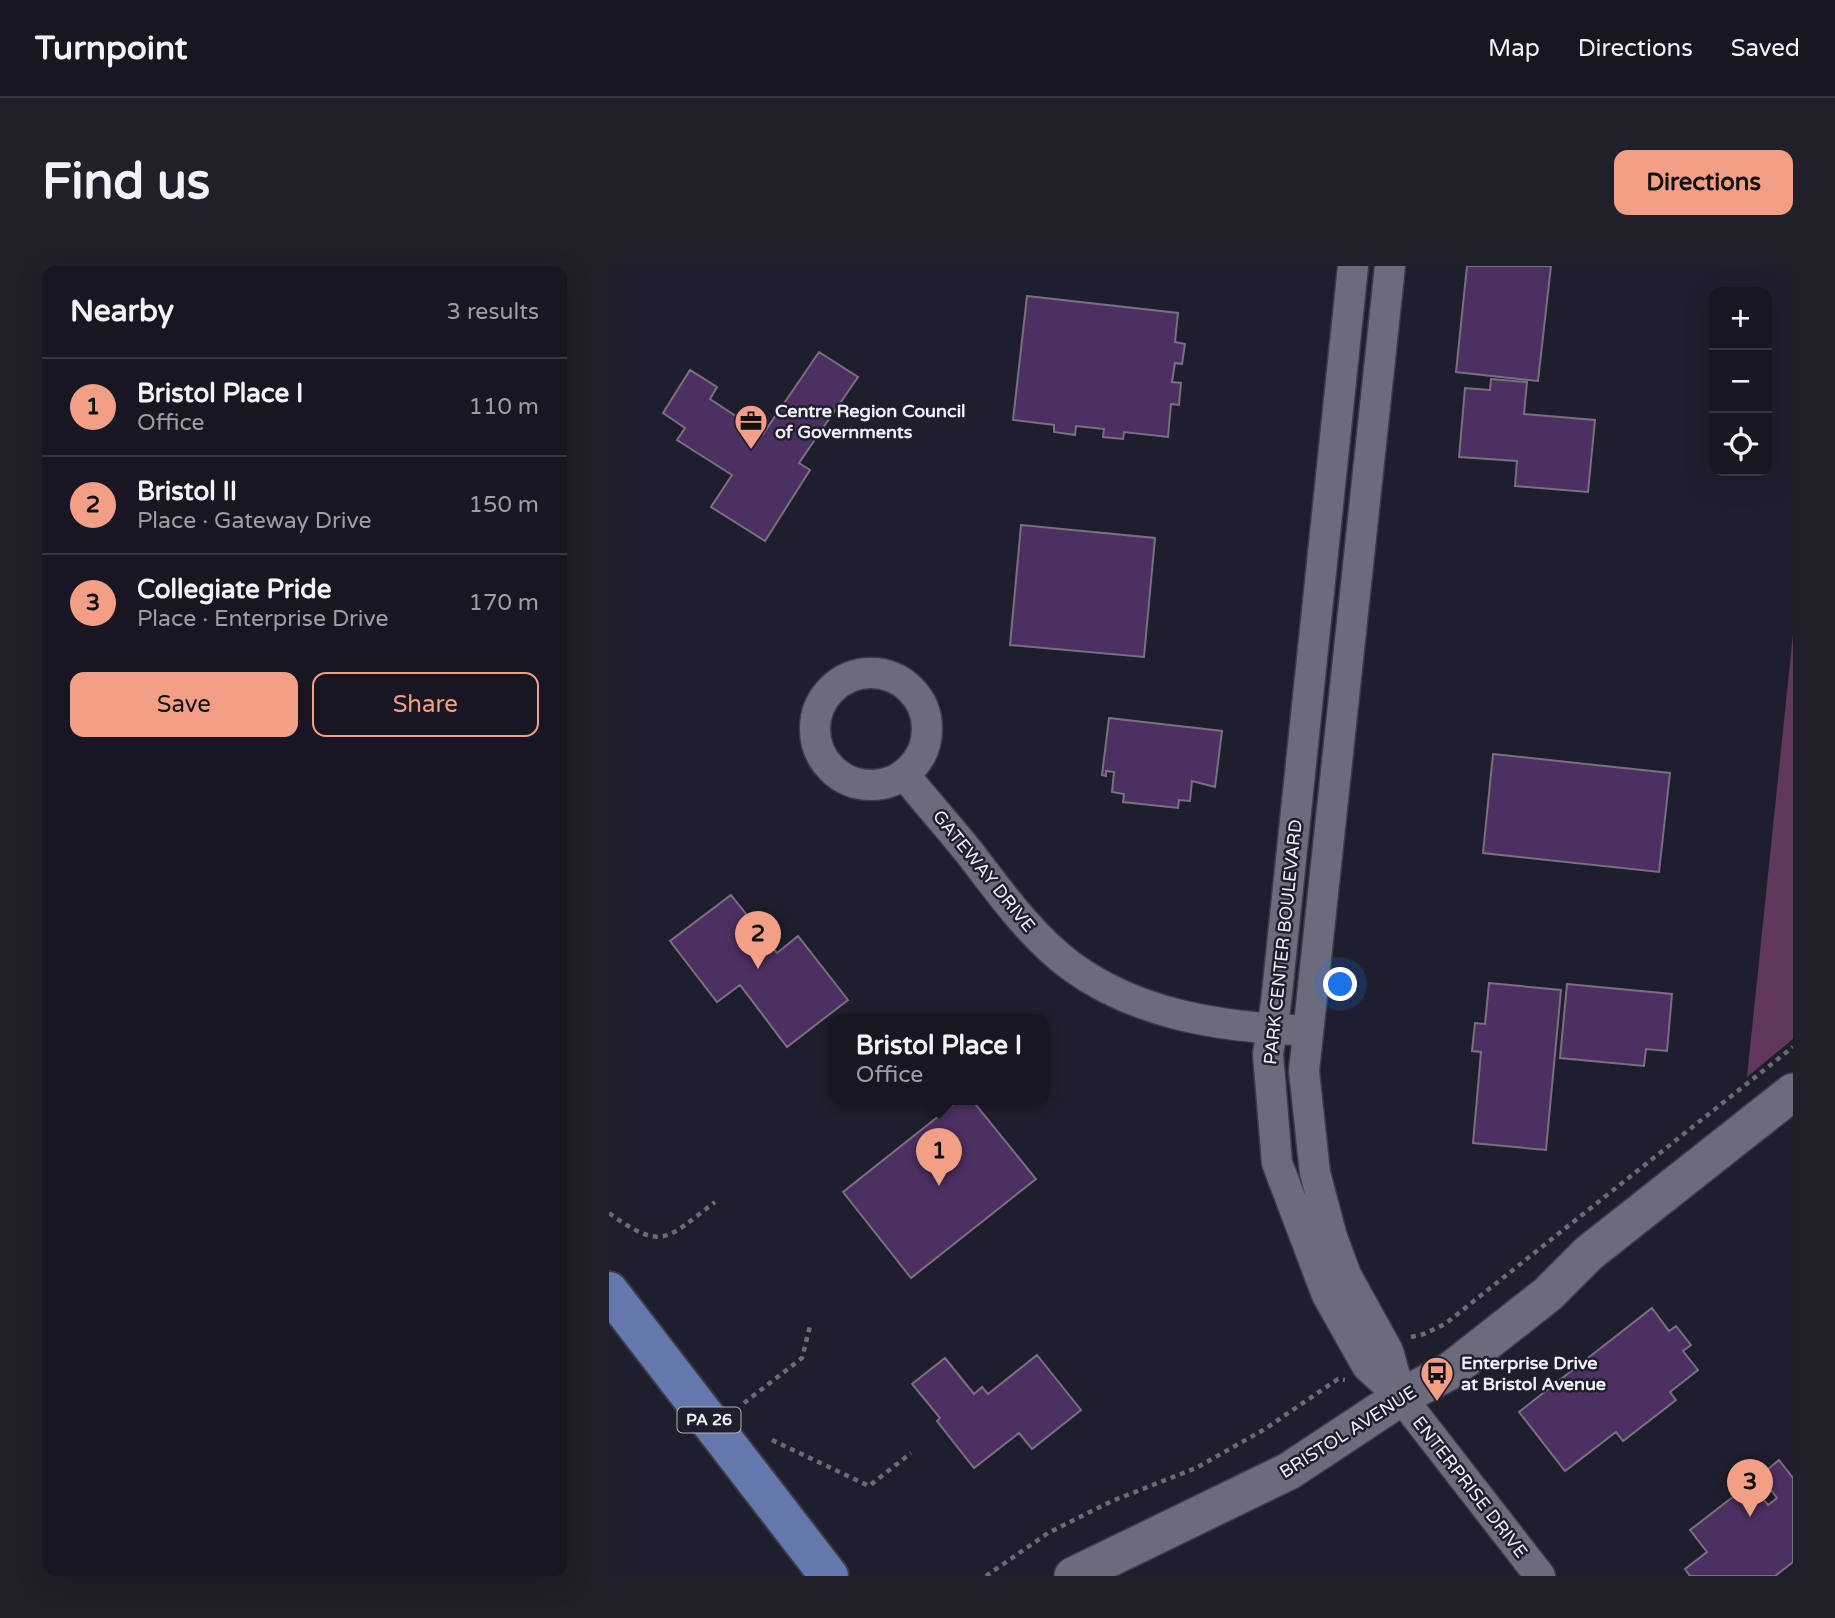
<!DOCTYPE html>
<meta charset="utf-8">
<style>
:root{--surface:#171622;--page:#201f2a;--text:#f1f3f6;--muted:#9e9fa5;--line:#363540;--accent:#f39f86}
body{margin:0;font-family:"Varela Round",sans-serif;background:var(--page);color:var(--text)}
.controls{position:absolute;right:21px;top:21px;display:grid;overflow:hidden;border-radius:14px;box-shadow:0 7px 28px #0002}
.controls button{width:63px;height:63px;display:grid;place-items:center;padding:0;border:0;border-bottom:2px solid var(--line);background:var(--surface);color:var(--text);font:35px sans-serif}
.you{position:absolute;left:732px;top:719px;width:24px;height:24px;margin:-18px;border:5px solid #fff;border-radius:50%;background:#1a73e8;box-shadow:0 0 0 10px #1a73e833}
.badge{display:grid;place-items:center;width:46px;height:46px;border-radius:50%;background:var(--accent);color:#111;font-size:23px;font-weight:700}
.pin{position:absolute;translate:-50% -58px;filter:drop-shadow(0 2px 4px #0008)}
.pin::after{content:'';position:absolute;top:37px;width:24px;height:21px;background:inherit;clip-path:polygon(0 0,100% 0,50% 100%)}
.popup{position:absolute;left:220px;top:748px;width:220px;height:91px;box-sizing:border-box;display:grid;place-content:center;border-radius:14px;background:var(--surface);filter:drop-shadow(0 2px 5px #0005);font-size:23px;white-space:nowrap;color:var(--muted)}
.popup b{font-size:26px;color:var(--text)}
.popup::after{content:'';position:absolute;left:50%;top:100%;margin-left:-14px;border:14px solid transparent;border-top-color:var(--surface)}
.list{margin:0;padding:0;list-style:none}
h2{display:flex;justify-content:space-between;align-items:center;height:91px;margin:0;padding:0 28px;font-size:30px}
h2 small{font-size:23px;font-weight:400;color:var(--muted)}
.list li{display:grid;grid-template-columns:46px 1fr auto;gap:21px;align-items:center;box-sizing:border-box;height:98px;padding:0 28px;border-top:2px solid var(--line)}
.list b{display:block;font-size:26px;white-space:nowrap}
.list p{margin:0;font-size:23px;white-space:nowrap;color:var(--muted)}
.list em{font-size:23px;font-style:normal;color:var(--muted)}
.actions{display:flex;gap:14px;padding:21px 28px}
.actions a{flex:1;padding:16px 0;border:2px solid var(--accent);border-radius:14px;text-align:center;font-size:24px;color:var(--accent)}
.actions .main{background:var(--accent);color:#111}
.icon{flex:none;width:38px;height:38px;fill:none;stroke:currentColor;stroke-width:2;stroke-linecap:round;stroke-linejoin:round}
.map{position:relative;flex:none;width:1184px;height:1310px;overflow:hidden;border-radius:14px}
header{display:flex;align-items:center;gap:42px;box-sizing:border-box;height:98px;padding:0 35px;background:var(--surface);border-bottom:2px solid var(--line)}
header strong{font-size:33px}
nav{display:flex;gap:38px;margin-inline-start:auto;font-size:24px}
.intro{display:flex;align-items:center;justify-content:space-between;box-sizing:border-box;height:168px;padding:0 42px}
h1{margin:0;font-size:49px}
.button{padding:18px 32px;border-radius:14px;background:var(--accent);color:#111;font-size:24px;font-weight:700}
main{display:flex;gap:42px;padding:0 42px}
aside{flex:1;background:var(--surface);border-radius:14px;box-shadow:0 7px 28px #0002}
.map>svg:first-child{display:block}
.green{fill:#5f385b}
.building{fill:#4d3062;stroke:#796f81;stroke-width:2}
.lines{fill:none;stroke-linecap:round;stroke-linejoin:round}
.minor-casing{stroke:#3c3a47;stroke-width:33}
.tertiary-casing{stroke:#3c3a47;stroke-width:40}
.primary-casing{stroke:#3c3a47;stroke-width:42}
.path{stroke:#6b6a77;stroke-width:4.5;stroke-dasharray:5 5;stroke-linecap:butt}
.minor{stroke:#6c6b7d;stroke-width:30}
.tertiary{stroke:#6c6b7d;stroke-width:37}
.primary{stroke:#6478ae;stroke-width:38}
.labels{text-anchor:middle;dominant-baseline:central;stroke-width:5;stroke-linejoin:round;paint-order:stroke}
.shield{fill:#1f1e2d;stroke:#b1b0bc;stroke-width:2}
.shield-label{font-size:16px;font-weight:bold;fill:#efeff9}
.poi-label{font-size:18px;font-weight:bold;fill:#efeff9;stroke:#1f1e2d;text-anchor:start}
.street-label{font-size:18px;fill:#efeff9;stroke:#1f1e2d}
</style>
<header>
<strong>Turnpoint</strong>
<nav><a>Map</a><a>Directions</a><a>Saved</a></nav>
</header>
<div class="intro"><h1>Find us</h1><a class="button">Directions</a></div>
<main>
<aside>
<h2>Nearby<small>3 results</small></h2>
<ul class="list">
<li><span class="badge">1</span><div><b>Bristol Place I</b><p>Office</p></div><em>110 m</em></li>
<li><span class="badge">2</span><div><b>Bristol II</b><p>Place · Gateway Drive</p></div><em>150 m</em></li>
<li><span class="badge">3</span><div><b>Collegiate Pride</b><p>Place · Enterprise Drive</p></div><em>170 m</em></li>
</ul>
<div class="actions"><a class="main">Save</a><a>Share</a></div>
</aside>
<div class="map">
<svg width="1184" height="1310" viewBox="0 0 1184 1310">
<rect width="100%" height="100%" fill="#1f1e2d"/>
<path class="green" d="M1184 368V773L1138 811Z"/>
<path class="building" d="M858 0H942L929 115 847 106Z
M418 30 569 47 566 76 576 78 573 98 566 97 563 116 572 117 570 139 562 138 559 171 515 166 514 173 494 171 495 163 467 160 466 169 445 166V159L404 154Z
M210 86 249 111 190 197 201 204 156 275 102 241 123 209 68 174 76 162 54 147 81 104 108 121 101 133 154 168Z
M882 113 918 116 915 148 986 154 979 226 906 220 908 195 850 191 856 122 881 124Z
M412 259 546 272 535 391 401 379Z
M500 452 613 465 606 521 583 515 581 535 570 534 569 542 514 536 515 528 503 526 505 506 497 505V510L493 509Z
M884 488 1061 507 1050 606 874 587Z
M122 629 168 687 189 670 239 734 178 781 131 719 108 736 61 675Z
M880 717 952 724 937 884 864 877 872 786 863 785 866 757 876 758Z
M958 718 1063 728 1058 785 1037 783 1035 800 951 792Z
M350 834H363L427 913 302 1012 234 926Z
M1043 1042 1060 1065 1067 1060 1082 1079 1074 1085 1089 1104 1061 1126 1067 1134 1014 1175 1007 1166 956 1205 910 1146Z
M428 1089 472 1144 423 1183 410 1167 365 1202 328 1155 331 1152 303 1118 336 1092 365 1128 373 1121 379 1128Z
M1170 1194 1184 1212V1296L1166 1310H1081L1076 1303 1098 1286 1081 1264 1142 1217 1159 1239 1168 1232 1151 1210Z"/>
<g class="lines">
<defs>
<path id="minor" d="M744 0 667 737 659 788 668 897 718 1029 758 1100 792 1131 931 1310
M781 0 695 805 706 907 723 971 737 1009 779 1085 792 1131
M206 463a56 56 0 1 1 112 0a56 56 0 1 1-112 0Z
M295 508C317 536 341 562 363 590 393 629 422 670 462 700 526 747 606 760 684 764"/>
<path id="tertiary" d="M464 1310 680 1205 792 1131 841 1105 939 1028 980 987 1184 826"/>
<path id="primary" d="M0 1025 220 1310"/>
</defs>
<use href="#minor" class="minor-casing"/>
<use href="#tertiary" class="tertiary-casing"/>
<use href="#primary" class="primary-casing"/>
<path class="path" d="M0 947C54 986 57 973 106 936
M802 1071 815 1068 836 1058 1184 781
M135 1137 193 1092 201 1060
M163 1174 260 1220 302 1187
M377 1310 439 1267 503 1235 587 1202 656 1163 729 1113 736 1114"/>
<use href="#minor" class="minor"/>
<use href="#tertiary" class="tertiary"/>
<use href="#primary" class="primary"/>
</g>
<defs>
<symbol id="office-pin" viewBox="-11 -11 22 30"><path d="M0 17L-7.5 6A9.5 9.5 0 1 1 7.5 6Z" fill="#f39f86" stroke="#1f1e2d"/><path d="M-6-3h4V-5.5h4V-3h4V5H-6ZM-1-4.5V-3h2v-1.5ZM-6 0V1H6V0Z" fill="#111"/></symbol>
<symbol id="bus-pin" viewBox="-11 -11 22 30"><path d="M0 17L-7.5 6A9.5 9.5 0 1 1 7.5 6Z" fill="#f39f86" stroke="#1f1e2d"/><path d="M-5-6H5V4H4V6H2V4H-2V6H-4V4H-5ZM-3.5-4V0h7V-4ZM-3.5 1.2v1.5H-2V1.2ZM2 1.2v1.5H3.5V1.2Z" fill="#111"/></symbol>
</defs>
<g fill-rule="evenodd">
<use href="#office-pin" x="123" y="136" width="38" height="52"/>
<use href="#bus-pin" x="809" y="1088" width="38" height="52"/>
</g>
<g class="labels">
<rect class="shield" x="68.5" y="1141.5" width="63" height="25" rx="5"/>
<g class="shield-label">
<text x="100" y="1154">PA 26</text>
</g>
<g class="poi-label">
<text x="166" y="145">Centre Region Council<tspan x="166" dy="21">of Governments</tspan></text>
<text x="852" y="1097">Enterprise Drive<tspan x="852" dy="21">at Bristol Avenue</tspan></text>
</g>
<g class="street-label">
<text transform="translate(375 605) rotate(51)">GATEWAY DRIVE</text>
<text transform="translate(674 676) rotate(-84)">PARK CENTER BOULEVARD</text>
<text transform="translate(739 1166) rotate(-32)">BRISTOL AVENUE</text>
<text transform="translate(861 1221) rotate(52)">ENTERPRISE DRIVE</text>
</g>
</g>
</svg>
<div class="controls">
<button>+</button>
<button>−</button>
<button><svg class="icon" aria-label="locate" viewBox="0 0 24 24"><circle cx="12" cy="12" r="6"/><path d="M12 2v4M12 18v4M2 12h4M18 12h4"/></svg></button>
</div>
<div class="you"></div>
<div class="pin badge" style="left:330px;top:920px">1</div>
<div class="popup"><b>Bristol Place I</b>Office</div>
<div class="pin badge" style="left:149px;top:703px">2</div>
<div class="pin badge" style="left:1141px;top:1251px">3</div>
</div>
</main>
